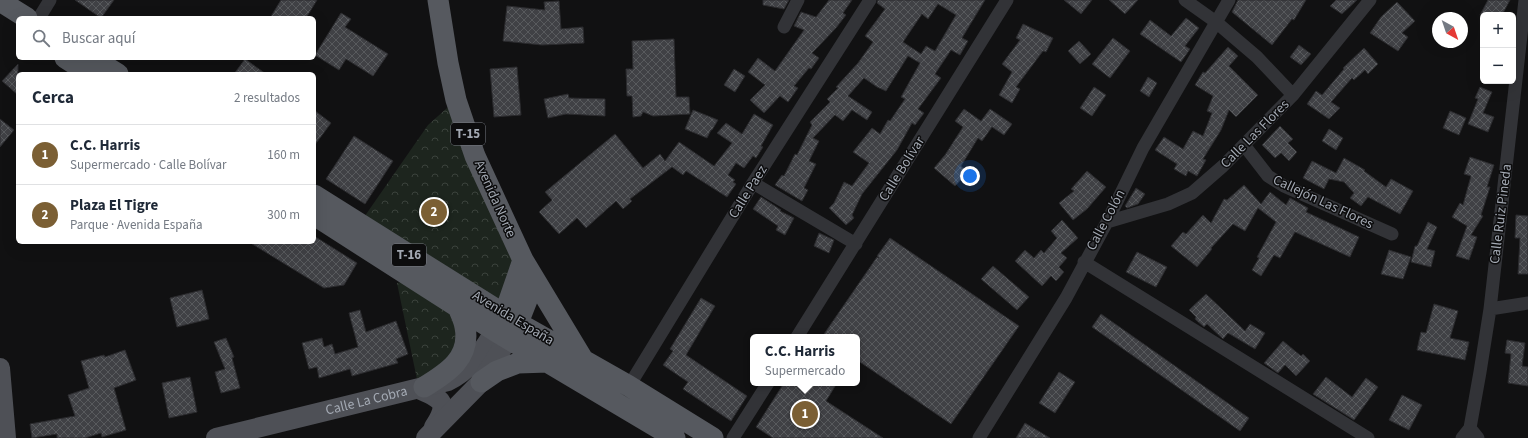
<!DOCTYPE html>
<html lang="es">
<meta charset="utf-8">
<style>
:root{--surface:#fff;--page:#f6f6f7;--text:#1f2937;--muted:#747a83;--line:#e0e1e3;--accent:#7b5f34}
body{margin:0;font-family:"Source Sans 3",sans-serif;background:var(--page);color:var(--text)}
.controls{position:absolute;right:12px;top:12px;display:grid;overflow:hidden;border-radius:6px;box-shadow:0 4px 16px #0002}
.controls button{width:36px;height:36px;display:grid;place-items:center;padding:0;border:0;border-bottom:1px solid var(--line);background:var(--surface);color:var(--text);font:20px sans-serif}
.compass{position:absolute;left:1432px;top:12px;width:36px;height:36px;border-radius:50%;background:var(--surface);box-shadow:0 4px 16px #0002;rotate:140deg}
.you{position:absolute;left:970px;top:176px;width:14px;height:14px;margin:-10px;border:3px solid #fff;border-radius:50%;background:#1a73e8;box-shadow:0 0 0 6px #1a73e833}
.badge{display:grid;place-items:center;width:26px;height:26px;border-radius:50%;background:var(--accent);color:#fff;font-size:13px;font-weight:700}
.pin{position:absolute;translate:-50% -50%;border:2px solid #fff;box-shadow:0 1px 4px #0006}
.popup{position:absolute;left:750px;top:334px;width:110px;height:52px;box-sizing:border-box;display:grid;place-content:center;border-radius:6px;background:var(--surface);filter:drop-shadow(0 1px 3px #0005);font-size:13px;white-space:nowrap;color:var(--muted)}
.popup b{font-size:15px;color:var(--text)}
.popup::after{content:'';position:absolute;left:50%;top:100%;margin-left:-8px;border:8px solid transparent;border-top-color:var(--surface)}
.list{margin:0;padding:0;list-style:none}
h2{display:flex;justify-content:space-between;align-items:center;height:52px;margin:0;padding:0 16px;font-size:17px}
h2 small{font-size:13px;font-weight:400;color:var(--muted)}
.list li{display:grid;grid-template-columns:26px 1fr auto;gap:12px;align-items:center;box-sizing:border-box;height:60px;padding:0 16px;border-top:1px solid var(--line)}
.list b{display:block;font-size:15px;white-space:nowrap}
.list p{margin:0;font-size:13px;white-space:nowrap;color:var(--muted)}
.list em{font-size:13px;font-style:normal;color:var(--muted)}
.icon{flex:none;width:22px;height:22px;fill:none;stroke:currentColor;stroke-width:2;stroke-linecap:round;stroke-linejoin:round}
.map{position:relative;flex:none;width:1528px;height:438px;overflow:hidden}
.search{position:absolute;background:var(--surface);box-shadow:0 4px 16px #0002;left:16px;top:16px;width:300px;height:44px;display:flex;align-items:center;gap:10px;box-sizing:border-box;padding:0 14px;border-radius:6px;color:var(--muted);font-size:15px}
.panel{position:absolute;background:var(--surface);box-shadow:0 4px 16px #0002;left:16px;top:72px;width:300px;height:172px;border-radius:6px}
.map>svg:first-child{display:block}
.forest{fill:url(#forest-crowns)}
.building{fill:url(#building-cross-hatch);stroke:#2b2b2e;fill-rule:evenodd}
.lines{fill:none;stroke-linecap:round;stroke-linejoin:round}
.minor{stroke:#323337;stroke-width:13}
.primary{stroke:#4e5056;stroke-width:20}
.trunk{stroke:#56595f;stroke-width:21}
.labels{text-anchor:middle;dominant-baseline:central;stroke-width:3;stroke-linejoin:round;paint-order:stroke}
.shield{fill:#0c0c0d;stroke:#767a81;stroke-width:1}
.shield-label{font-size:13px;font-weight:bold;fill:#a3a9b3}
.street-label{font-size:14px;fill:#a3a9b3;stroke:#0c0c0d}
</style>
<div class="map">
<svg width="1528" height="438" viewBox="0 0 1528 438">
<defs>
<pattern id="forest-crowns" width="20" height="18" patternUnits="userSpaceOnUse"><rect width="20" height="18" fill="#1d251e"/><path d="M2 6a3 3 0 1 1 6 0M12 15a3 3 0 1 1 6 0" fill="none" stroke="#3b423c"/></pattern>
<pattern id="building-cross-hatch" width="8" height="8" patternUnits="userSpaceOnUse"><rect width="8" height="8" fill="#404145"/><path d="M0 0l8 8M0 8l8-8" fill="none" stroke="#585a5d"/></pattern>
</defs>
<rect width="100%" height="100%" fill="#111112"/>
<path class="forest" d="M456 100 523 260 504 315 360 223 428 125Z
M415 279 458 307 466 342 419 389 397 283Z"/>
<path class="building" d="M75 0H114L101 18Z
M281 0H317L306 18H270Z
M763 0H789L784 9 763 5Z
M829 0H852L843 13 846 15 836 28 812 53 819 58 811 69 809 68 794 86 798 88 788 102 780 96 764 113 750 100 765 85 748 72 758 58 775 71 804 30 794 26 801 12 816 17Z
M878 0H985L962 38 968 41 960 55 951 50 935 74 941 78 918 109 924 113 915 125 912 123 897 150 862 194 852 215 854 218 846 225 829 208 834 203 844 182 852 186 869 163 853 152 872 128 880 134 888 120 890 121 905 99 901 97 920 63 908 56 886 91 877 87 864 78 848 96 872 112 867 120 852 110 843 121 835 115 813 138 819 141 809 161 816 164 804 188 808 190 802 201 775 185 782 175 784 176 795 154 797 155 812 125 810 122 830 102 827 99 838 88 836 87 858 63 873 42 865 36 885 9 877 3ZM938 4 956 15 935 51 926 46 921 54 903 42 922 14 928 19Z
M1064 0H1092L1081 14Z
M1109 0H1138L1125 14Z
M1238 0H1306L1294 20 1292 19 1272 45 1232 12Z
M1336 0H1357L1342 14 1330 6Z
M1488 0H1510L1502 15H1480Z
M559 1 561 29 583 27 584 43 542 45 503 41 507 6 545 10 544 2Z
M1397 2 1415 21 1402 33 1408 37 1398 51 1370 33 1381 17Z
M341 13 351 19 345 27 388 54 373 76 346 59 339 70 315 55Z
M1186 18 1199 28 1185 46 1190 49 1181 62 1140 34 1150 20 1171 36Z
M1023 24 1053 38 1046 52 1043 51 1016 87 1020 89 1012 103 999 95 1012 72 1002 64 1020 40 1016 38Z
M1113 38 1130 51 1110 78 1092 64Z
M674 39 676 97H689L690 114 653 116 643 112 641 116 633 117 632 96H627L626 69H633L632 41Z
M1079 41 1091 54 1080 64 1068 51Z
M1299 45 1311 54 1301 65 1290 57Z
M1228 47 1238 56 1229 66 1258 95 1236 117 1229 110 1221 130 1203 159 1206 160 1197 176 1188 171 1186 176 1174 169 1177 164 1155 150 1164 137 1183 149 1193 131 1203 136 1212 113 1207 111 1213 96 1195 85 1203 72 1205 73Z
M1364 48 1378 64 1368 74 1365 70 1354 80 1352 78 1331 102 1340 108 1329 119 1307 104 1316 91 1322 95 1344 69 1343 68Z
M245 59 266 74H234Z
M18 64V95L2 81Z
M517 67 521 115 494 117 490 69Z
M734 69 745 76 735 92 724 85Z
M1148 77 1157 83 1149 97 1140 91Z
M1094 87 1106 95 1092 116 1080 108Z
M1480 87 1492 92 1483 113 1494 117 1488 132 1468 124 1478 99 1475 98Z
M568 94 569 98 605 99V116L566 114 548 118 544 99Z
M964 109 981 121 990 109 1012 124 1004 135 992 127 982 141 978 138 961 166 968 172 955 186 934 168 945 155 963 127 955 121Z
M314 110 331 123 314 146Z
M693 110 718 120 712 130H711L707 138 685 129Z
M1450 111 1466 118 1459 135 1443 128Z
M754 114 773 125 761 146 763 147 756 158 753 156 744 168 736 163 728 175 735 180 733 182 736 184 727 197 686 171 683 175 672 167 630 199 632 201 623 209 616 201 586 228 577 218 559 234 539 212 552 200 545 192 615 134 643 168 660 154 665 161 679 142 714 166 732 143 717 133 726 123 742 134Z
M0 119 14 130 0 147Z
M1280 126 1293 139 1288 143 1297 152 1289 161 1281 153 1275 158 1262 145Z
M1329 129 1343 138 1336 150 1322 141Z
M354 136 393 161 365 204 326 179Z
M1470 157 1494 165 1487 187H1490L1481 215 1483 216 1471 235 1477 237 1469 260 1456 256 1467 226 1452 217 1460 203 1463 205 1471 176 1464 174Z
M1344 158 1365 170 1364 171 1386 187 1391 179 1413 191 1400 214 1368 197 1361 206 1350 198 1354 193 1344 182 1329 179 1324 189 1303 178 1312 161 1336 173Z
M1087 171 1106 187 1087 209 1073 220 1059 203 1074 191 1071 189Z
M1244 185 1261 204 1270 192 1286 205 1290 198 1308 208 1306 212 1359 237 1350 257 1295 232 1280 258 1274 255 1261 276 1252 270 1259 258 1257 257 1276 222 1258 208 1245 231 1233 224 1211 248 1212 249 1197 267 1171 246 1183 232 1186 234 1203 215 1211 223 1224 199 1227 200Z
M1136 188 1145 194 1138 204 1127 208 1125 206Z
M761 197 781 210 780 211 794 218 785 235 776 230 778 226 753 209Z
M1516 215 1528 216V274H1518L1520 238H1515Z
M1062 220 1078 238 1061 253 1067 258 1059 267 1064 272 1056 281 1051 276 1042 286 1015 261 1025 250 1034 258 1041 250 1044 253 1057 238 1051 231Z
M1428 222 1437 227 1427 249 1435 251 1431 267 1411 262 1415 246H1417Z
M819 233 834 240 829 253 814 246Z
M314 236 357 263 344 285 324 288 249 242H314Z
M890 238 1019 326 951 424 857 360V337H822L877 257 879 258 877 256Z
M1389 250 1411 257 1403 279 1381 274Z
M1137 252 1167 267 1156 287 1126 272Z
M993 266 1029 297 1017 310 981 279Z
M202 290 209 319 177 327 170 298Z
M1206 294 1245 331 1250 324 1265 333 1255 349 1228 333 1223 339 1207 324 1204 327 1195 319 1196 317 1189 310Z
M701 298 715 306 686 355 747 396 731 421 683 389 688 382 663 365 673 351 670 349Z
M1434 304 1458 311 1450 338 1469 342 1465 360 1417 350 1421 332 1426 333Z
M360 310 366 332 396 321 408 354 396 359 398 363 352 376 350 369 319 378 317 367 309 369 302 343 322 338 324 347 332 344 335 354 358 347 349 313Z
M1101 314 1249 418 1240 431 1092 327Z
M226 338 234 357 232 358 240 388 221 393 215 372 225 369 214 342Z
M1507 340 1525 343 1522 366 1528 367V386L1508 383 1511 354 1505 353Z
M1283 341 1301 356 1303 354 1310 361 1296 376 1285 365 1278 373 1264 363Z
M125 350 136 380 114 388 126 430 102 437 101 433 85 438H57V434L32 438 30 424 75 416 68 395 89 388 81 361 104 355 105 357Z
M1059 372 1075 382 1055 413 1039 403Z
M190 377 197 412 169 418 162 383Z
M1326 377 1352 397 1366 378 1378 387 1354 420 1313 394Z
M784 383H837L826 401 883 438H773L756 427Z
M1402 395 1422 405 1409 430 1389 420Z
M1025 423 1050 438H1016Z"/>
<g class="lines">
<path class="minor" d="M1185 0 1216 22 1257 57 1293 95
M39 18 50 0
M784 27 798 0
M1244 145 1268 176 1284 186 1392 234
M753 183 856 244
M1107 222 1168 204 1192 193 1223 166 1293 95 1370 0
M1084 262 1368 438
M1490 309 1528 303
M797 337 1007 0
M629 386 753 183 870 0
M1470 428 1478 438
M733 438 768 383
M979 438 1066 298 1107 222 1143 148 1229 0
M1462 438 1470 428 1480 372 1490 309 1525 0"/>
<g class="primary">
<path d="M0 368 6 438"/>
<path d="M419 389C442 399 450 403 434 427"/>
<path id="s1" d="M216 438 448 381C471 370 482 351 495 331"/>
<path d="M426 438 481 382 508 339"/>
</g>
<path class="trunk" d="M438 0 448 63 456 100 475 156 523 260 605 396
M0 1 27 18
M65 58 90 74
M92 58 118 74
M314 195 518 323 629 386 713 438
M314 215 495 331 675 438
M498 326 504 315 523 260
M511 335 518 323 535 280
M481 382 497 371 518 363 548 362
M424 387C447 373 471 358 465 327 464 320 460 313 458 307"/>
</g>
<g class="labels">
<g class="shield">
<rect x="451" y="123" width="34" height="22" rx="3"/>
<rect x="392" y="244" width="34" height="22" rx="3"/>
</g>
<g class="shield-label">
<text x="468" y="134">T-15</text>
<text x="409" y="255">T-16</text>
</g>
<g class="street-label">
<text transform="translate(1255 134) rotate(-45)">Calle Las Flores</text>
<text transform="translate(902 169) rotate(-58)">Calle Bolívar</text>
<text transform="translate(748 192) rotate(-58)">Calle Paez</text>
<text transform="translate(495 199) rotate(66)">Avenida Norte</text>
<text transform="translate(1323 202) rotate(25)">Callejón Las Flores</text>
<text transform="translate(1501 214) rotate(-83)">Calle Ruiz Pineda</text>
<text transform="translate(1106 220) rotate(-62)">Calle Colón</text>
<text transform="translate(513 318) rotate(31)">Avenida España</text>
<text stroke="none"><textPath href="#s1" startOffset="155">Calle La Cobra</textPath></text>
</g>
</g>
</svg>
<div class="controls">
<button>+</button>
<button>−</button>
</div>
<svg class="compass" viewBox="-18 -18 36 36"><path d="M0-13l5 13h-10z" fill="#e53935"/><path d="M0 13l5-13h-10z" fill="#747a83"/></svg>
<div class="you"></div>
<div class="pin badge" style="left:805px;top:414px">1</div>
<div class="popup"><b>C.C. Harris</b>Supermercado</div>
<div class="pin badge" style="left:434px;top:212px">2</div>
<div class="search"><svg class="icon" aria-label="search" viewBox="0 0 24 24"><circle cx="10" cy="10" r="6"/><path d="M15 15l6 6"/></svg>Buscar aquí</div>
<section class="panel">
<h2>Cerca<small>2 resultados</small></h2>
<ul class="list">
<li><span class="badge">1</span><div><b>C.C. Harris</b><p>Supermercado · Calle Bolívar</p></div><em>160 m</em></li>
<li><span class="badge">2</span><div><b>Plaza El Tigre</b><p>Parque · Avenida España</p></div><em>300 m</em></li>
</ul>
</section>
</div>
